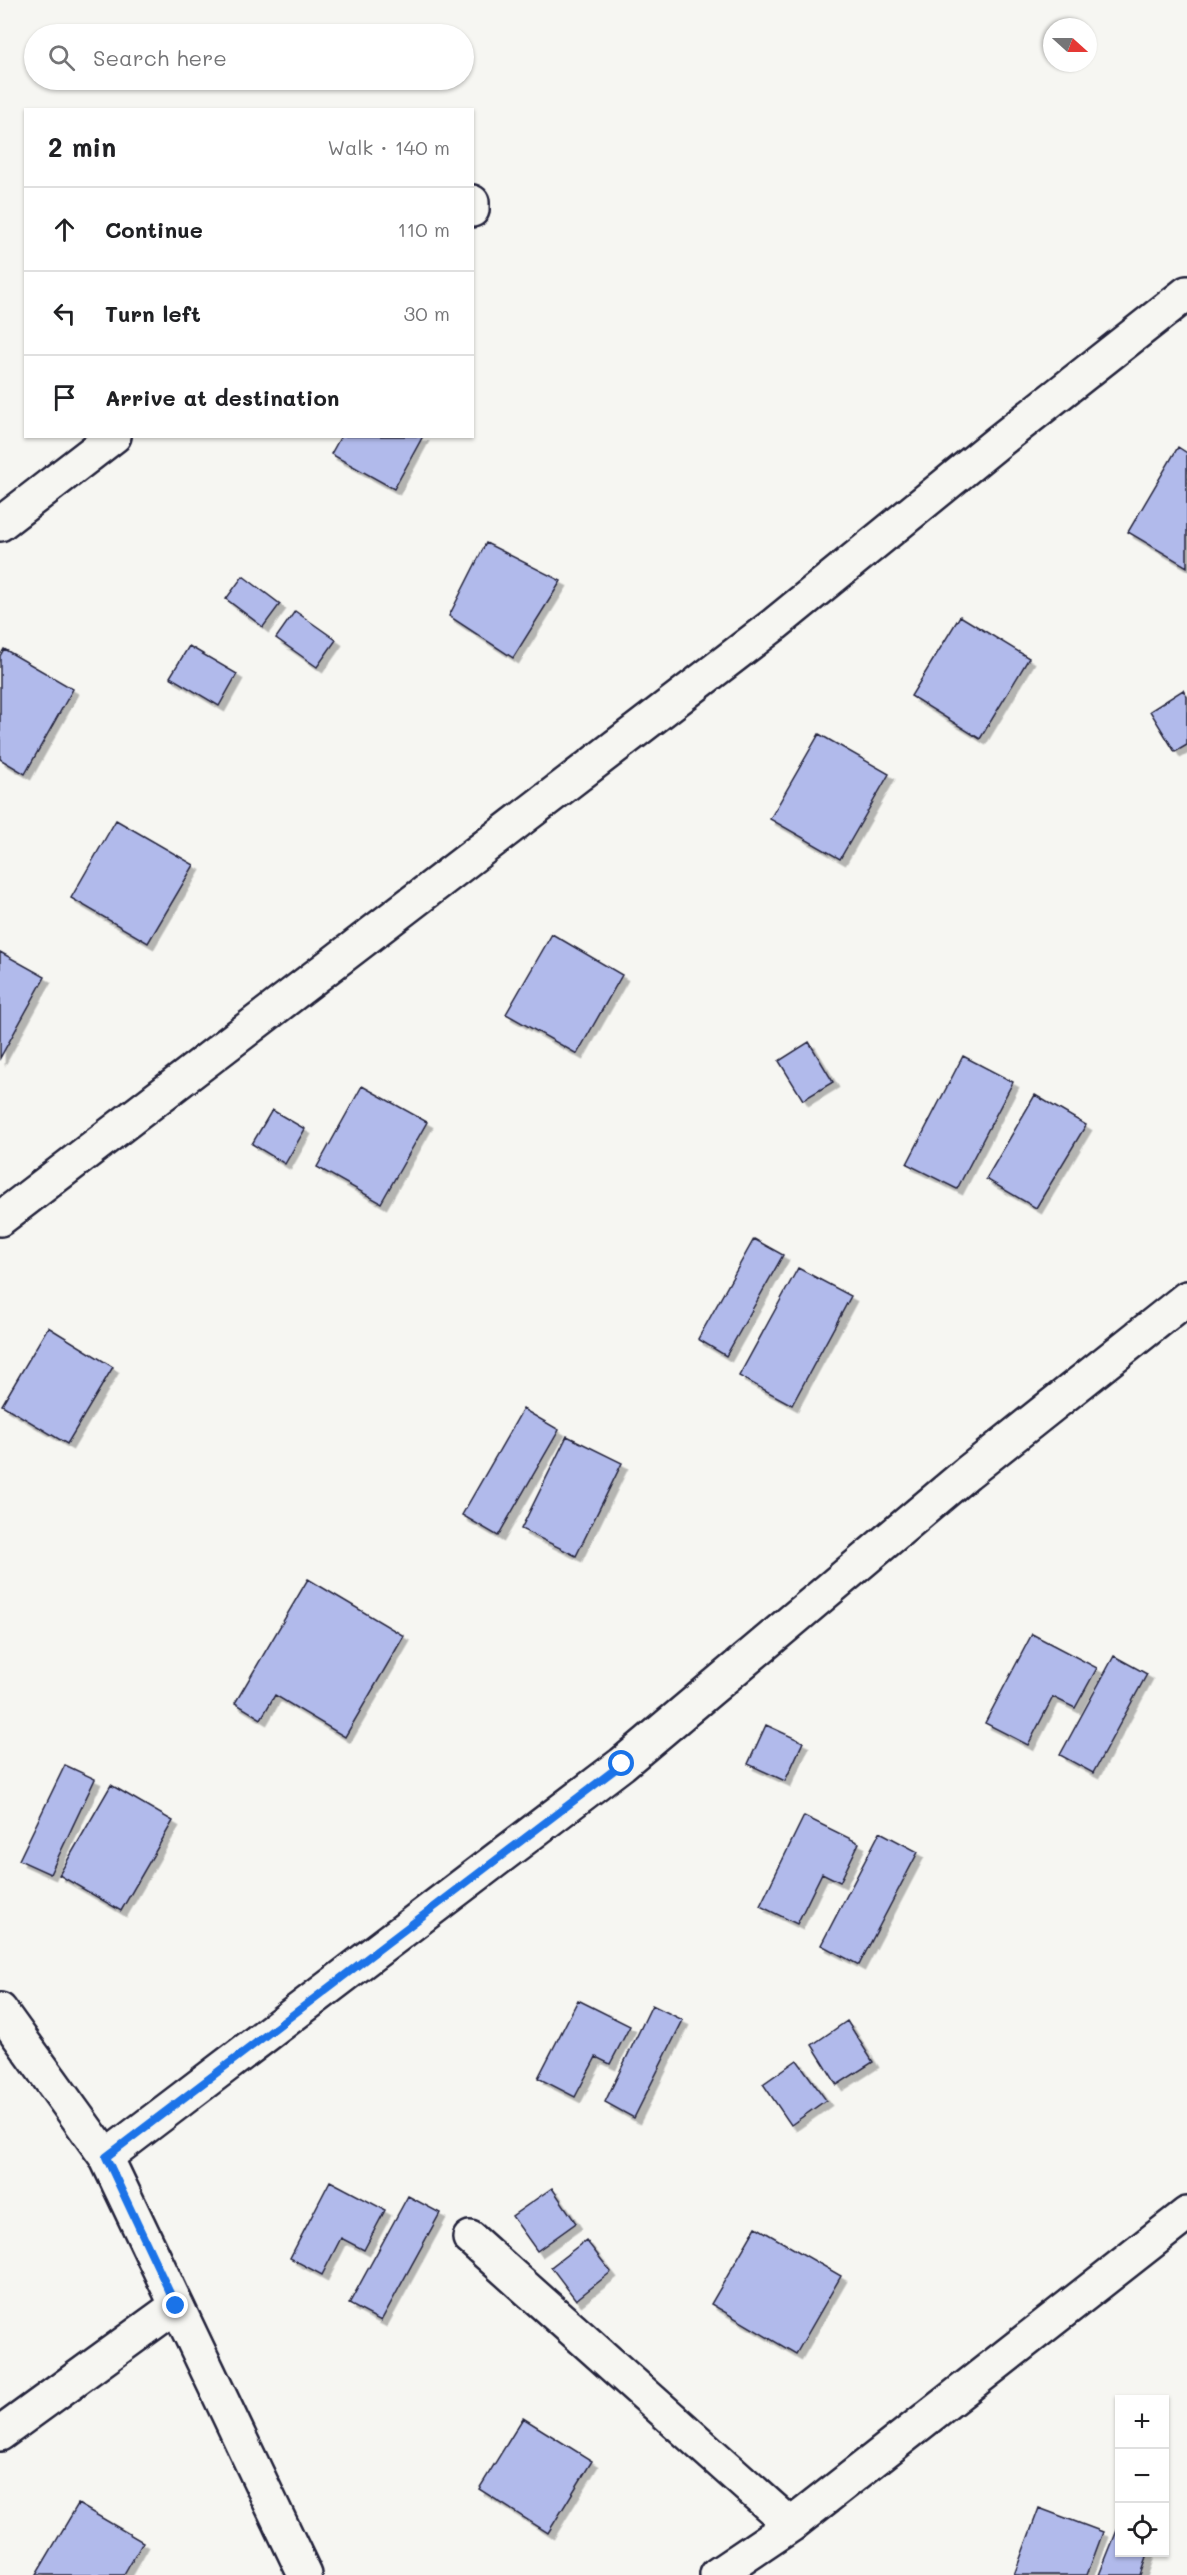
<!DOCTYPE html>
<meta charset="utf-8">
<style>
:root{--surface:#fff;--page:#f6f6f6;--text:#202124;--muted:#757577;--line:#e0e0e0}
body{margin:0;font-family:Mali,sans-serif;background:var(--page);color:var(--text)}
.controls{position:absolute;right:18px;bottom:18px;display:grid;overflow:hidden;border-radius:0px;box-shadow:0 2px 4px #0004}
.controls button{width:54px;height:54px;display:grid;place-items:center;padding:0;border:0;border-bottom:2px solid var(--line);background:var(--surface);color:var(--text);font:30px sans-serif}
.compass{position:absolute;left:1043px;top:18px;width:54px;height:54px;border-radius:50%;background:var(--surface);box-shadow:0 2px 4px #0004;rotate:111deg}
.stop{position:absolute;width:18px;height:18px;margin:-14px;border:4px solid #1a73e8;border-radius:50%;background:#fff}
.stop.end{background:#1a73e8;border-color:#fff;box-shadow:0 2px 6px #0008}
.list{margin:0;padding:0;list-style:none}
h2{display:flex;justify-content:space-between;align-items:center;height:78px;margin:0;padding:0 24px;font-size:26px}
h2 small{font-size:20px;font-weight:400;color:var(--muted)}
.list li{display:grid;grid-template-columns:39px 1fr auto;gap:18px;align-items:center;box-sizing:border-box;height:84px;padding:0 24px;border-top:2px solid var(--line)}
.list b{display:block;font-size:22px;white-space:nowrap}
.list em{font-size:20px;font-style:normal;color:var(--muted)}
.icon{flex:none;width:33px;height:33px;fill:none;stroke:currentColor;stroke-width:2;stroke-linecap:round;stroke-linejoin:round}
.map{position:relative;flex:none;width:1187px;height:2575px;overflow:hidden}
.search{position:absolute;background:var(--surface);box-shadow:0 2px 4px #0004;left:24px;top:24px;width:450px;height:66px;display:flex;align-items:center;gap:15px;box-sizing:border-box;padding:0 21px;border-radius:33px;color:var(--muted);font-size:22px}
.panel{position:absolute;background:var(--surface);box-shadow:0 2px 4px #0004;left:24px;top:108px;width:450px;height:330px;border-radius:0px}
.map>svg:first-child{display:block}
.building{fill:#b1baeb;stroke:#22223b;stroke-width:1.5;filter:url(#shadow)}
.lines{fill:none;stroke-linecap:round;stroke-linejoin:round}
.street-casing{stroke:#22223b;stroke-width:38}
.street{stroke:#f6f6f2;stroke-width:33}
.route{stroke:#1a73e8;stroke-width:8}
</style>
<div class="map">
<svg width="1187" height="2575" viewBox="0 0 1187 2575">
<defs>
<filter id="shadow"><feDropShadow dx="5.5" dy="5.5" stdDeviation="0" flood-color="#0004"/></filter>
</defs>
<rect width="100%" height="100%" fill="#f6f6f2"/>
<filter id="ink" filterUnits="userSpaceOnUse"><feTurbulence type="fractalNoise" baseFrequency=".0167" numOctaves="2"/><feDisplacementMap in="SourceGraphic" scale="12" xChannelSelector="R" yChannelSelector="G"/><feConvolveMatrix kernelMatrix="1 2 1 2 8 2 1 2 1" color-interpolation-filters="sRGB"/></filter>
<g filter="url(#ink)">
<path class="building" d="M341 436H423L394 489 331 454Z
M1178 447 1187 453V567L1128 532Z
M486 543 561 581 513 658 449 616Z
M243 576 280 604 263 627 226 599Z
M295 611 336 640 317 667 276 638Z
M960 616 1029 658 980 739 911 696Z
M189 646 237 674 219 706 170 677Z
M4 649 73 689 25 774 0 759V656Z
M1183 690 1187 697V745L1175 752 1150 711Z
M819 734 889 774 840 859 770 819Z
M116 820 194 865 148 943 71 898Z
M552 934 622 975 577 1054 506 1014Z
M0 952 45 977 0 1058Z
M809 1042 833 1082 803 1100 779 1061Z
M963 1056 1013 1082 957 1189 907 1164Z
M362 1086 427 1122 381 1203 317 1167Z
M1035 1095 1086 1125 1036 1208 986 1179Z
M272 1110 305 1129 285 1164 252 1144Z
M754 1239 783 1255 726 1356 698 1339Z
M798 1268 851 1296 792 1405 739 1376Z
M48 1327 113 1367 67 1444 2 1405Z
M523 1409 559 1430 498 1536 462 1515Z
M567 1436 622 1463 576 1556 521 1529Z
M308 1579 404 1636 345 1737 275 1695 261 1719 235 1703Z
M1032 1634 1097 1668 1075 1708 1053 1697 1028 1745 985 1723Z
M1114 1656 1147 1674 1093 1773 1060 1755Z
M766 1725 803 1742 785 1781 748 1764Z
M65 1765 95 1779 50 1874 19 1860Z
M111 1785 173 1821 121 1911 59 1875Z
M804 1816 859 1843 840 1882 822 1873 797 1924 760 1906Z
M880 1832 918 1852 859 1965 821 1945Z
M578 2000 630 2026 610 2064 596 2057 575 2097 538 2078Z
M652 2005 683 2020 634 2118 605 2102Z
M847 2021 873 2062 837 2085 812 2045Z
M797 2060 826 2100 791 2125 763 2084Z
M330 2181 385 2210 364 2250 341 2238 322 2275 290 2258Z
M552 2188 576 2223 537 2251 512 2216Z
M408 2196 440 2213 381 2321 349 2304Z
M756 2227 841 2276 796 2354 711 2304Z
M586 2240 611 2272 576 2300 551 2267Z
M523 2418 592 2461 548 2533 479 2489Z
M78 2504 143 2542 124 2575H36Z
M1039 2508 1103 2532 1087 2575H1014Z
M1120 2523V2552H1148L1140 2575H1099Z"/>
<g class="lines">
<defs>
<path id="street" d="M472 202V210
M0 524 114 436
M0 1219 775 624 998 442 1187 293
M0 2010 106 2157 305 2575
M106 2157 622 1764 967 1473 1187 1298
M470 2238 791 2525
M0 2434 176 2306
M717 2575 791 2525 1187 2214"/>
</defs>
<use href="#street" class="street-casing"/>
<use href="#street" class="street"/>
</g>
</g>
<g class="lines" filter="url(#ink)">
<path class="route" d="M176 2306 106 2157 622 1764"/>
</g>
</svg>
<div class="controls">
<button>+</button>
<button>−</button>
<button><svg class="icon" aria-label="locate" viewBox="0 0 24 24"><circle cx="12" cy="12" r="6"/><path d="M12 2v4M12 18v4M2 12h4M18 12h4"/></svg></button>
</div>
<svg class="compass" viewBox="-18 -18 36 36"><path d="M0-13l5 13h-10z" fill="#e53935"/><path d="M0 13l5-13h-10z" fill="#757577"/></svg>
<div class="stop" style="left:622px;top:1764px"></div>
<div class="stop end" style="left:176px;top:2306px"></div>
<div class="search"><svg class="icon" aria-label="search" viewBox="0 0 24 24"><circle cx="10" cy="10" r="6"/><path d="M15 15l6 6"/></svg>Search here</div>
<section class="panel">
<h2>2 min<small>Walk · 140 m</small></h2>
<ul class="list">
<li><svg class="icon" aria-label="ahead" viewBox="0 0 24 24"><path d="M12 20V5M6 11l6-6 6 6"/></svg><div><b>Continue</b></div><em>110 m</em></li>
<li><svg class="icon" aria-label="left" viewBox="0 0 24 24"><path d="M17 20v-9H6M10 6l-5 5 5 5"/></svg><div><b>Turn left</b></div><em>30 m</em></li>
<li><svg class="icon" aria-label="arrive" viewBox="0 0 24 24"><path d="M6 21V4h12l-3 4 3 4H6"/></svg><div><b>Arrive at destination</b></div></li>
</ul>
</section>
</div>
